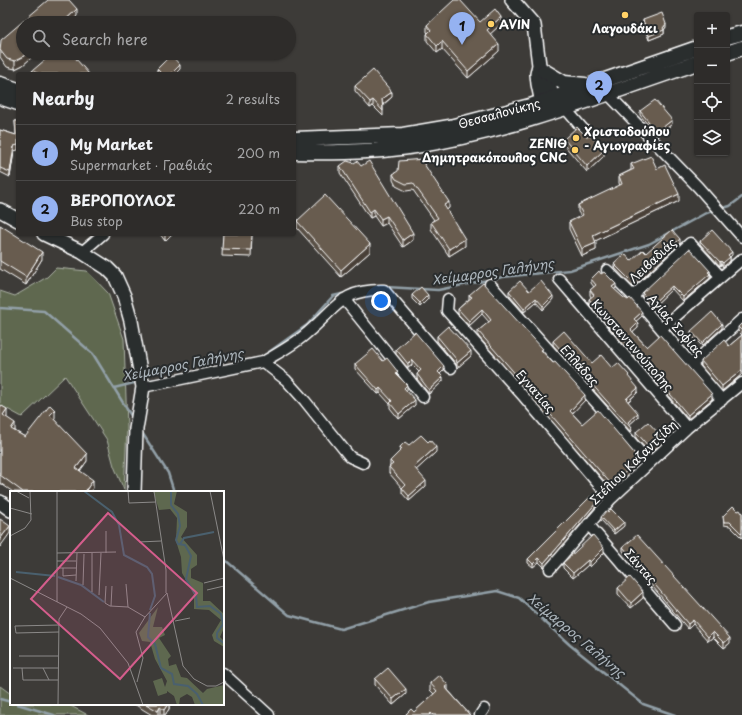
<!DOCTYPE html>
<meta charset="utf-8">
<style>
:root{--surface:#2e2c2a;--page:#3a3836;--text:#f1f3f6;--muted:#a7a7a8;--line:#494847;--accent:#95b2f1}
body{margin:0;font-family:"Playpen Sans",sans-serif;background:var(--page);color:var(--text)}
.controls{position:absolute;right:12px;top:12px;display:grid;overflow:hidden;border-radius:4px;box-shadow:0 1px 3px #0004}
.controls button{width:36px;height:36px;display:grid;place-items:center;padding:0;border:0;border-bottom:1px solid var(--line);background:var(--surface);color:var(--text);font:20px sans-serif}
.you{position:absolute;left:381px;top:301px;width:14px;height:14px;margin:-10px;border:3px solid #fff;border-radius:50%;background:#1a73e8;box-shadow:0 0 0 6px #1a73e833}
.badge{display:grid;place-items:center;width:26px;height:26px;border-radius:50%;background:var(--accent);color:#111;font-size:13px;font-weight:700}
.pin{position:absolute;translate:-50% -33px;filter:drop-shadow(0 1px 2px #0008)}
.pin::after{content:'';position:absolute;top:21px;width:14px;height:12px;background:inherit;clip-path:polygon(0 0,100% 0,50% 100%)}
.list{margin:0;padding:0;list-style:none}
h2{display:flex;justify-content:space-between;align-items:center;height:52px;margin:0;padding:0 16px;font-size:17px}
h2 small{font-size:13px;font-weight:400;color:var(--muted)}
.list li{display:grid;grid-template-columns:26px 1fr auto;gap:12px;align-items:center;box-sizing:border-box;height:56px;padding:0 16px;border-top:1px solid var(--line)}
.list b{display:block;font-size:15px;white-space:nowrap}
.list p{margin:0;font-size:13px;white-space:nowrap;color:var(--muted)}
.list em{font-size:13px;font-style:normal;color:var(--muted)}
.icon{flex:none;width:22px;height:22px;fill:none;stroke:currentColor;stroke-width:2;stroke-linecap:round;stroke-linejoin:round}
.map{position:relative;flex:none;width:742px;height:715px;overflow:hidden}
.search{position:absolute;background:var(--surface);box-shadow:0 1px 3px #0004;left:16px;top:16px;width:280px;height:44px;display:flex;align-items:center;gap:10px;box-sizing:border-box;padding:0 14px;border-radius:22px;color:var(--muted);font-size:15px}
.panel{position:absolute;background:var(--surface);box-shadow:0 1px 3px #0004;left:16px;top:72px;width:280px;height:164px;border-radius:4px}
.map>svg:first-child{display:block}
.green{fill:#5e684f;stroke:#aeb4a7}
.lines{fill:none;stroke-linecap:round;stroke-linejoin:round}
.stream{stroke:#92a0a8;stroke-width:2.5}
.minor-casing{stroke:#fff;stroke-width:13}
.tertiary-casing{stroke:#fff;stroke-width:16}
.secondary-casing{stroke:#fff;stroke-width:17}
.minor{stroke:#2a2d2e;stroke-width:10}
.tertiary{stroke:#2a2d2e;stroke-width:13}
.secondary{stroke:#2a2d2e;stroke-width:14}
.wall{fill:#594f44;stroke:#fff}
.shaded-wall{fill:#494037;stroke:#fff}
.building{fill:#685c4f;stroke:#fff}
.poi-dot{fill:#ffd166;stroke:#2a2d2e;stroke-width:1.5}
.labels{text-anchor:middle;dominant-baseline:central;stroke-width:4;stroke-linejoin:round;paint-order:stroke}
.poi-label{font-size:12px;font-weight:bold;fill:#fff;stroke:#2a2d2e;text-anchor:start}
.street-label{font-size:12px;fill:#fff;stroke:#2a2d2e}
.water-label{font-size:13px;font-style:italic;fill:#aeb7be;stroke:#2a2d2e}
.inset-river{fill:none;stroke:#4a606e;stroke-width:2}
.inset-road{fill:none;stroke:#8b8988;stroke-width:1}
.view{fill:#d45d8c;fill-opacity:0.15;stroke:#d45d8c;stroke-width:2}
.inset-edge{fill:none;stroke:#fff;stroke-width:2}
</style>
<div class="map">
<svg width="742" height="715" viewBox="0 0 742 715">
<rect width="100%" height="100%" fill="#3d3b38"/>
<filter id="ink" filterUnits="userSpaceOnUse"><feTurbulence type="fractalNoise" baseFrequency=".025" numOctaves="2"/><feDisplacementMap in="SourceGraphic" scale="8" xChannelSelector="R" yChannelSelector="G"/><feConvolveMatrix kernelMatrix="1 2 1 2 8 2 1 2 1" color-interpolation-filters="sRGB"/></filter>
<g filter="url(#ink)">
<path class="green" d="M56 268 87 271 108 293 124 339 127 428 124 490 114 466 107 440 65 376 22 417 0 405V291L15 296 47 277Z
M0 686 11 694V704H67L88 715H0Z"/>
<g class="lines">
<path class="stream" d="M720 209 730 206 742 197
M386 287 438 290 503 277 570 270 649 244 704 214 715 210
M0 308 44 311 93 354 133 419
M259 359 307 325 333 296 346 293
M145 381 164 378
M114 388 138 382
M141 431 168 473 174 492
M223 558 289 615 341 629 429 602 497 591 519 598 570 645 643 704 675 715
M0 699 11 702
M17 704 54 715"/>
<defs>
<path id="minor" d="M608 94 698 187 742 237
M565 108 589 136
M82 252 103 234
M607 270 633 296 722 400
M559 279 687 428
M490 284 650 463
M633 296 690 243 721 277
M344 299 423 397
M448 299 447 311 524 397 611 499
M661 329 742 259
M263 362C278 353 294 345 307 333 337 308 341 289 384 290L451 368
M692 364 742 319
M143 387 263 362 286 380 305 401 350 457 363 463
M588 524 675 625
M550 569 611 499 687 428 742 383
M223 673 269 715
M480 715 484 709"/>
<path id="tertiary" d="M512 0 534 25 539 65 537 74 538 84 544 113
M541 68 548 80 555 108
M0 210 18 220
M44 234 82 252 107 268 115 276 124 296 131 321 143 387 136 429 134 492
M0 502 11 510"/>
<path id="secondary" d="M727 37 742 33
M727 53 742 48
M544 71 564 83 585 85
M0 84 18 90
M0 97 18 103
M294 139 403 135 450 127 530 106 697 48
M294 152C334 153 376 152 415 146 512 131 605 94 697 63"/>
</defs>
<use href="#minor" class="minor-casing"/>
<use href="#tertiary" class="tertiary-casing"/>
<use href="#secondary" class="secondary-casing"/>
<use href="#minor" class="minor"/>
<use href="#tertiary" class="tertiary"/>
<use href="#secondary" class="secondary"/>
</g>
<path class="wall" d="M77 16 23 65 15 69 7 67 0 57V46Z
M643 20 666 27 664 30V34L649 40 643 24Z
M480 22 501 24 490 34 499 51 468 78 442 49 437 53 427 41V34L428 33 427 32V25Z
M157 69H180L175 74H158L157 73Z
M32 71 89 74H32Z
M355 86 392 97 383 105V116L373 106 370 108 355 91Z
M640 111 672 124 657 136 640 115Z
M15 121H18V150L14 151 10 177 0 172V130L16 135Z
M564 139 604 156 587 172 564 145Z
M424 164 449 208 447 210 465 246 449 256 431 229V222L434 220 413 190 406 191 396 186 393 180V174Z
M631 164 657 169 679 201 595 241 596 250 582 256 569 229V222L581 216 578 212V205L620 186 619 183V176L631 170Z
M340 166 413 240 403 247 387 223 381 226 374 216 370 218 340 173Z
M297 221 370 252 341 277 297 228Z
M0 225 42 259 26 285 0 269Z
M160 234H172L165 241Z
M223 234H252L251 257 222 256Z
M700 241 732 255 730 257V261L723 267 721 264 720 266 700 244Z
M680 243 633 287 614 267V264L631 261 646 253Z
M710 271V278L683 301 672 289 652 308 642 297V293Z
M591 279 616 288 614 289 642 316 636 321 638 328 633 332 647 347 712 399 688 419 589 304V299L591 297 590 295V290L594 287 591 283Z
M509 291H529L553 299 543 310 536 302 524 312 509 295Z
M412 295 428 299 420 307 412 299Z
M469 295 543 352 585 400 572 413 582 424 639 464 612 490 478 336V331L489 322 482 314 469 326 458 314V309L469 299Z
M742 323V374L722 391 701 366V361L729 346 742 335 738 331V327Z
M722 328 702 346 691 335V331Z
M437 336 471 356 457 368 456 364 437 341Z
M553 341 592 363 612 368 629 378 638 392 628 402 638 417 630 424 632 431 631 432 553 345Z
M396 349 444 370 440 374 443 381 429 394 417 379V374L419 372 412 365 408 368 396 354Z
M383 361 398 376 415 405 399 419 390 408V404L380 393 378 394 355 369V364Z
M0 405 6 417 15 430V431L25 437 55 418 54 419 87 461 80 471 93 488 90 492H13L0 483Z
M636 432 662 443 650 453 636 438Z
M409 445 436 452 416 470 426 486 409 501 402 493V488L389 473V467L390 466V461L400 452V447Z
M597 505 544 567 539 562 533 567 528 563V559Z
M738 511 742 513V538L730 526 724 525 723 516Z
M601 517 624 526 614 534 601 520Z
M623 547 730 643 724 648 713 637 708 641 693 624 688 629 623 551Z
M604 553 590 567 588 565 573 578 563 568V563Z
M618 588 643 598 631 608 618 594Z
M375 679 406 694 393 705 375 685Z
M430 683 448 690 470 715H406V714L414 712 434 694 430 690Z
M134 704H169V709L165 715H152Z"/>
<path class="shaded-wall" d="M77 9V16L70 23H62Z
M501 17V24L487 37V30Z
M666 24V27L664 30V34L649 40V36L663 28Z
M442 41V49L437 53V46Z
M499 44V51L468 78V71Z
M28 53H37L23 65 15 69V61Z
M180 65V69L175 74H171Z
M392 92V97L382 105V99Z
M373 100V106L370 108V102Z
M672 120V124L657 136V132Z
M14 146V151L10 177V172Z
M604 150V156L587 172V166Z
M679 194V201L593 242V235Z
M449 202V208L444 212V205Z
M374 209V216L370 218V212Z
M387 216V223L381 226V219Z
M413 233V240L403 247V240Z
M167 234H172L165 241V235Z
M465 239V246L449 256V249Z
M680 239V243L633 287V283Z
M596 243V250L582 256V249Z
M370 244V252L341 277V270Z
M42 252V259L26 285V277Z
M732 252V255L730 257V261L723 267V263L728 255Z
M721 261V264L720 266V262Z
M710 271V278L683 301V297Z
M616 284V288L612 291V287Z
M672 286V289L652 308V304Z
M428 295V299L420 307V303Z
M553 296V299L543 310V306Z
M536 298V302L524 312V309Z
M482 309V314L469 326V321Z
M642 312V316L634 323V319Z
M638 323V328L631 334V330Z
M722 324V328L702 346V343Z
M471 351V356L457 368V363Z
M412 360V365L408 368V364Z
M444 366V370L438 376V372Z
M742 370V374L722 391V386Z
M443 377V381L429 394V390Z
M407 385V390L404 393V388Z
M380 388V393L378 394V390Z
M638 388V392L626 403V399Z
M712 394V399L688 419V415Z
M585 395V400L570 416V411Z
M415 400V405L399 419V414Z
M7 409V417L3 423V415Z
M55 410V418L50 422V415Z
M638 413V417L629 425 628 422Z
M15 423V430L11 436V429Z
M662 437V443L650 453V448Z
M436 447V452L414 472V467Z
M87 454V461L76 476V468Z
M639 459V464L612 490V485Z
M93 480V488L90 492 86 490Z
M426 481V486L409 501V496Z
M597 502V505L544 567V563Z
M624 522V526L614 534V531Z
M10 526V533L0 547V539Z
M604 548V553L590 567V562Z
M539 558V562L533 567V564Z
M588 560V565L573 578V573Z
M643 592V598L631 608V603Z
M693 620V624L688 629V624Z
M713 632V637L708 641V637Z
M730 638V643L724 648V643Z
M448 685V692L445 687Z
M406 689V694L393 705V699Z
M168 704H169V709L165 715H164V710Z
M160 707V715H158V711Z"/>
<path class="building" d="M48 0H69L77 9 62 23H23V53H28L23 57 15 61 7 59 0 50 1 40Z
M454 0H460L480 22 495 9 501 17 487 30 499 44 468 71 442 41 437 46 427 34 431 30 427 25Z
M662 13 666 24 663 28 664 30 649 36 643 20Z
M53 53H71L89 74H40L32 71Z
M171 55 180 65 171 74H162L157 69Z
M373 70 392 92 382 99 383 111 373 100 370 102 355 86Z
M655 100 672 120 657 132 640 111Z
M15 121H18V145L14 146 10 172 0 168V130L16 135Z
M577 127 586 136H591L604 150 587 166 564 139Z
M651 156 657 169 665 165 679 194 593 235 596 243 582 249 569 222 583 215 578 205 622 184 619 176 634 169 631 164Z
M424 159V164L449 202 444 205 465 239 449 249 431 222 438 218 413 183 406 184 396 179 393 174 398 171 399 161Z
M347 161 354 163 357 161 361 166 369 161 413 233 403 240 387 216 381 219 374 209 370 212 340 166Z
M325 195 370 244 341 270 297 221Z
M0 225 42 252 26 277 0 261Z
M672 230 680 239 633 283 614 264 625 254 631 261 643 250 646 253Z
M712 230 732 252 728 255 730 257 723 263 721 261 720 262 700 241Z
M223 234H252L251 250 222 249Z
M689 249 691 250 710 271 708 272 710 274 683 297 672 286 652 304 642 293Z
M599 271 601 274 604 272 616 284 612 287 623 297 628 300 630 298 642 312 634 319 638 323 631 330 647 347 660 335 712 394 688 415 589 299 594 295 590 290 596 285 591 279Z
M520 281 529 291 541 281 553 296 543 306 536 298 524 309 509 291Z
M483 283 543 349 541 350 553 363 555 362 585 395 570 411 582 424 598 410 639 459 612 485 478 331 491 320 482 309 469 321 458 309 472 297 469 295Z
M421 287 428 295 420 303 412 295Z
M712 312 722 324 702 343 691 331Z
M742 323V331L738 327Z
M448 326 471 351 457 363 456 359 437 336Z
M564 331 592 363 601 355 612 368 618 363 629 375 628 376 638 388 626 399 638 413 628 422 632 427 631 428 553 341Z
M415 332 444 366 438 372 443 377 429 390 417 374 421 370 412 360 408 364 396 349Z
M742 335V370L722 386 701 361 724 340 729 346Z
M373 349 383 361 387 358 398 372 396 374 407 385 404 388 415 400 399 414 390 403 392 401 380 388 378 390 355 364Z
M0 405 7 409 3 415 15 423 11 429 25 437 50 405 55 410 50 415 87 454 76 468 93 480 86 490 89 492H23L0 475Z
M648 422 662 437 650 448 636 432Z
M421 435 428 442 430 440 436 447 414 467 426 481 409 496 402 488 405 485 389 467 393 464 390 461 402 449 400 447 405 442 409 445Z
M591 496 597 502 544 563 539 558 533 564 528 559Z
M733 506 738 511 740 510 742 513V534L730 522H724L723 516Z
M611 509 624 522 614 531 601 517 606 511 608 512Z
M0 519 10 526 0 539Z
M593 535 604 548 590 562 588 560 573 573 563 563Z
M637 535 730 638 724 643 713 632 708 637 693 620 688 624 623 547Z
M630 577 643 592 631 603 618 588Z
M388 668 406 689 393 699 375 679Z
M439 675 448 685 445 687 470 715H433L431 713 429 715H407L406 714 411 709 414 712 437 691 430 683Z
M146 704H168L164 710 160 707 158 711Z"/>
</g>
<g class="poi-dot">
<circle cx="625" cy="15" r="4"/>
<circle cx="491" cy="24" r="4"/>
<circle cx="576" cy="138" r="4"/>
<circle cx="575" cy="150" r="4"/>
</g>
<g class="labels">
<g class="poi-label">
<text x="499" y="24">AVIN</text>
<text x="625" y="28" text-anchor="middle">Λαγουδάκι</text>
<text x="584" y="131">Χριστοδούλου<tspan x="584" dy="14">- Αγιογραφίες</tspan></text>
<text x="567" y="143" text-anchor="end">ΖΕΝΙΘ<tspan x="567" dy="14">Δημητρακόπουλος CNC</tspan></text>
</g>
<g class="street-label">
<text transform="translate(499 113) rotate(-15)">Θεσσαλονίκης</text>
<text transform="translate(652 260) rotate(-43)">Λειβαδιάς</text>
<text transform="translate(676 325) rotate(49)">Αγίας Σοφίας</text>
<text transform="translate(633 345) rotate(49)">Κωνσταντινούπολης</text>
<text transform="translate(580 365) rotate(48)">Ελλάδας</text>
<text transform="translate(536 391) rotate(49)">Εγνατίας</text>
<text transform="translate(633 462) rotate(-44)">Στέλιου Καζαντζίδη</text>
<text transform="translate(641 566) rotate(49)">Σάντας</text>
</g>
<g class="water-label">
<text transform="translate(493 271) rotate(-8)">Χείμαρρος Γαλήνης</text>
<text transform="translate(183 364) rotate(-11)">Χείμαρρος Γαλήνης</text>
<text transform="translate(577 635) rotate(40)">Χείμαρρος Γαλήνης</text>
</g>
</g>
<g transform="translate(10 491)">
<rect width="214" height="214" fill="#3d3b38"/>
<path d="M143 0H167L164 13 177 21V36L171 46 187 64V74L181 78V87L193 92V110H200L214 123V137L210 146 214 150V156L204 150 202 144 211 129 199 119 184 118V103L172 82 171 66 166 50 167 27 160 18 149 19ZM148 116 143 136H152L155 144 149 147 161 165 158 168 159 175 166 173 171 186 177 187 193 202 197 198 214 194V214H185L182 206 177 203 170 207 169 214H167L164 205 157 200V202L148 205 143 190 152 187 155 196 157 190 145 168 140 151 132 150 129 142Z" fill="#5e684f"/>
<path class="inset-river" d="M74 0 102 21 109 34 114 64 137 76 142 83 145 105 140 119M161 0V14L168 23 170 35 166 49 168 53 175 54 181 65 176 88 186 105 187 116 200 115 211 123 213 133 207 142V147L214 152M170 53 174 47 204 41M6 81 45 85M48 86 71 94 94 111M140 122 138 146 145 153 151 177 162 183 164 193 178 195 187 203 193 214"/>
<path class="inset-road" d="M6 0 19 7M47 0V111M118 0 119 12 146 11M144 0 156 79V102M200 0 214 69M0 17 22 23M0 45 15 37 21 29 20 0M129 51 151 50M47 62 106 61M96 62V40M47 70H66M47 77H66M53 77V85L66 84M0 87 71 123 90 137 118 172 133 214M66 90 67 62M194 92 214 87M116 93 118 116 135 126M73 94 74 63M96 95 95 112 100 115 118 116M197 99 214 95M82 101V62M89 104 91 62M101 115 102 95M165 130 180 127M49 141 6 142 5 135 49 134M9 165H48M3 177H48M12 177 13 189H48M33 177 39 189M127 191 133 167 126 141 135 126 157 102 173 175 184 188 197 195H206L214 191M48 214 49 128 57 116"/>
<path class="view" d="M98 22 187 102 110 188 21 108Z"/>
<rect width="214" height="214" class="inset-edge"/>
</g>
</svg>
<div class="controls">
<button>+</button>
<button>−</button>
<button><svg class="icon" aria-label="locate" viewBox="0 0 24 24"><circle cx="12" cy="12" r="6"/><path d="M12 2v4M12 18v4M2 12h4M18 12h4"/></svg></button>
<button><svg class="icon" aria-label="layers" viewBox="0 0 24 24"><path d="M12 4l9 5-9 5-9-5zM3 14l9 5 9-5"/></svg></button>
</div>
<div class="you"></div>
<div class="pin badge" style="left:462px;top:45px">1</div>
<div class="pin badge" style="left:599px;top:104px">2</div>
<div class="search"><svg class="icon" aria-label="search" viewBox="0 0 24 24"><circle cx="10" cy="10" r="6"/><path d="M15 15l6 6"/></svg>Search here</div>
<section class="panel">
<h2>Nearby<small>2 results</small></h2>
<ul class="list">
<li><span class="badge">1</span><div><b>My Market</b><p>Supermarket · Γραβιάς</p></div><em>200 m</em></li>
<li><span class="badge">2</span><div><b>ΒΕΡΟΠΟΥΛΟΣ</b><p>Bus stop</p></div><em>220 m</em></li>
</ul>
</section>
</div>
